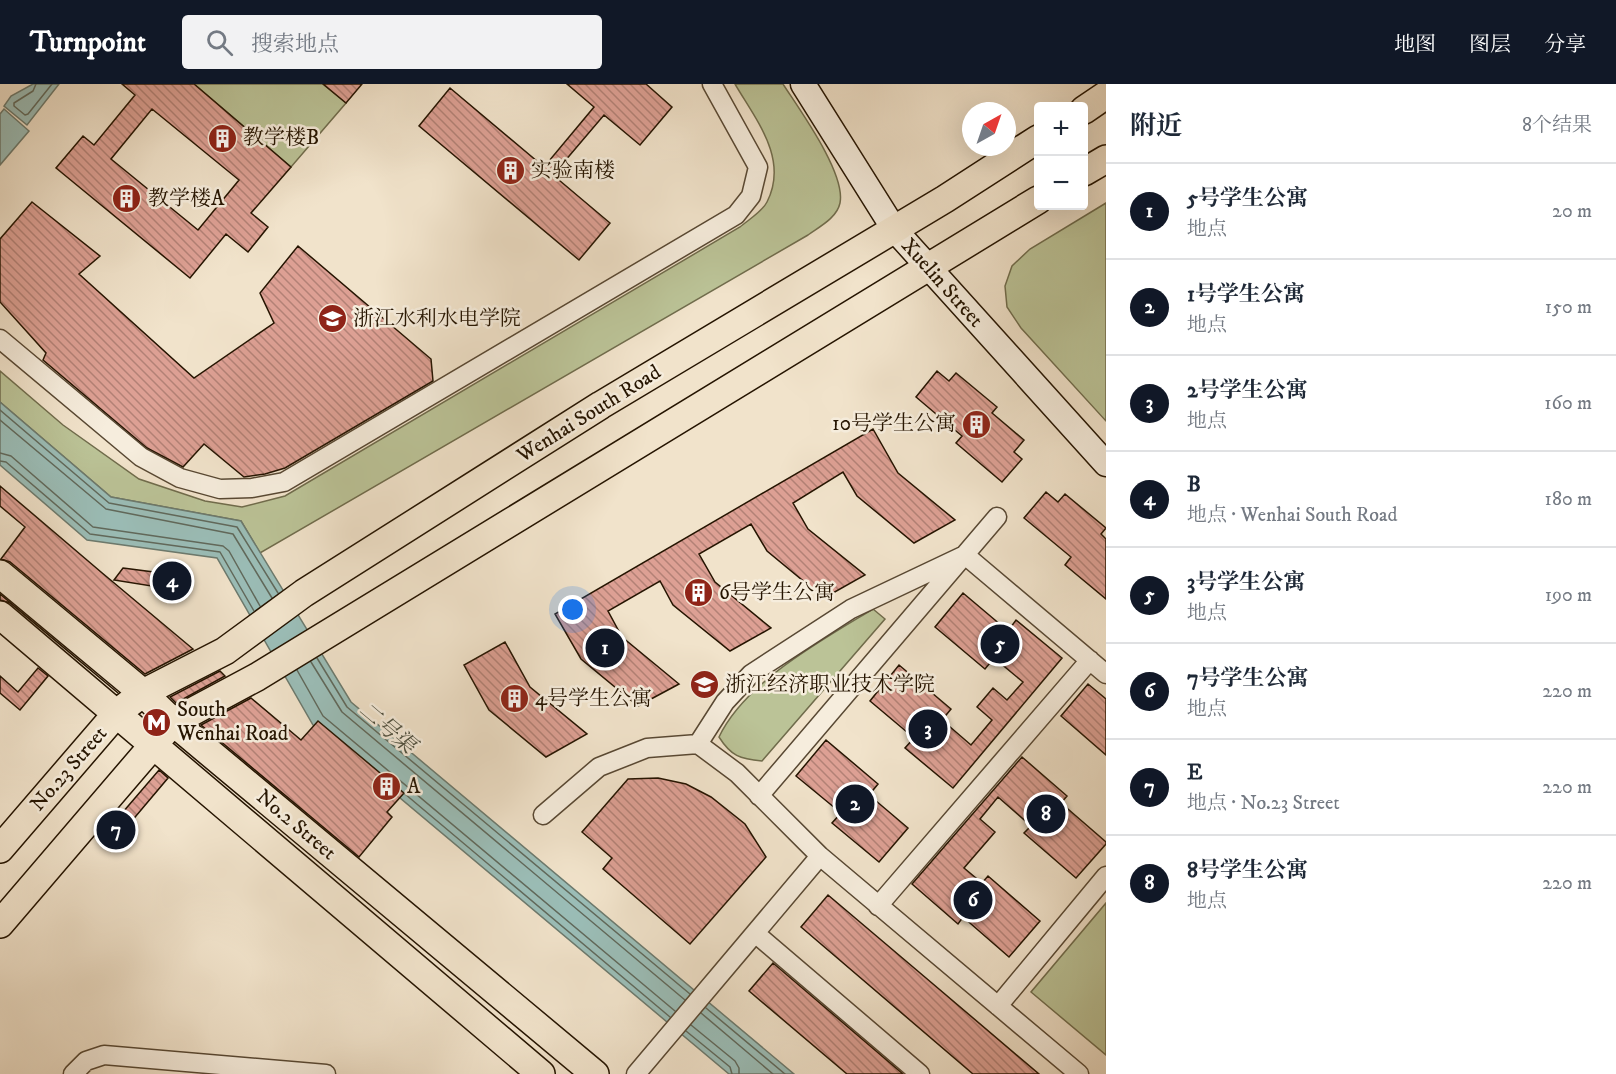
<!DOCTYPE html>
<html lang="zh">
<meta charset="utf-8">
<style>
:root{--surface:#fff;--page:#f2f2f3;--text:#1f2937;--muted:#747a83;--line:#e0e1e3;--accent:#111827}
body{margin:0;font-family:"IM FELL DW Pica","Noto Serif SC",serif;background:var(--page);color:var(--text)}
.controls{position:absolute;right:18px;top:18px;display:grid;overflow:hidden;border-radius:6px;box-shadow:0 6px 24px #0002}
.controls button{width:54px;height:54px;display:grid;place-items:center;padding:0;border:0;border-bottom:2px solid var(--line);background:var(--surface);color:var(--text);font:30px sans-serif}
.compass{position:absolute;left:962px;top:18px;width:54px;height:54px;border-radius:50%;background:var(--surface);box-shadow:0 6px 24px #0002;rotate:40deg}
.you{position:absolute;left:573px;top:526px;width:21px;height:21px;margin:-15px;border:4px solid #fff;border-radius:50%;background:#1a73e8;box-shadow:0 0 0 9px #1a73e833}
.badge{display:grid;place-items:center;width:39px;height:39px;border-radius:50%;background:var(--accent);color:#fff;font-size:20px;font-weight:700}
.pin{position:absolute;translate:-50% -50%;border:3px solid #fff;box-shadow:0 2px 6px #0006}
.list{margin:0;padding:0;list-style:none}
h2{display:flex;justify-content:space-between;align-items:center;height:78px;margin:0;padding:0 24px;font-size:26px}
h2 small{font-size:20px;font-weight:400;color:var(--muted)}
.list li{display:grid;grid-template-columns:39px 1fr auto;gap:18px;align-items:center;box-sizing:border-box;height:96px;padding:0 24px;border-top:2px solid var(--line)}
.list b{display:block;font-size:22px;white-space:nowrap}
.list p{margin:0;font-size:20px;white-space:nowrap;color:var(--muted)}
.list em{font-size:20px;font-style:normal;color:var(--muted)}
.icon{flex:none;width:33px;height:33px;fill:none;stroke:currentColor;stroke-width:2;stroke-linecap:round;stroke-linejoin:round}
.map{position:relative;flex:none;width:1106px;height:990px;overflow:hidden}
header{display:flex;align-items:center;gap:36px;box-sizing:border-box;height:84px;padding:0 30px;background:var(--accent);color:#fff}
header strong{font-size:28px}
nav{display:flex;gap:33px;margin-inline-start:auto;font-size:21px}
.search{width:420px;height:54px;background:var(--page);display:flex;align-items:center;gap:15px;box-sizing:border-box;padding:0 21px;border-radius:6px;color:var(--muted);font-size:22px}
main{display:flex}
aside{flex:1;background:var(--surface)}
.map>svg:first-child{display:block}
.green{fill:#bbc397;stroke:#706c4c;stroke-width:1.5}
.water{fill:#9bbeb8;stroke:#6c7a6e;stroke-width:1.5}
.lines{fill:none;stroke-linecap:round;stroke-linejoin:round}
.shore{stroke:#60695c;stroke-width:1.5}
.building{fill:url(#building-back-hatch);stroke:#251400;stroke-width:1.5;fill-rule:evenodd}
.minor-casing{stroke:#584833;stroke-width:21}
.secondary-casing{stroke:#251400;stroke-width:27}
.primary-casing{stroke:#251400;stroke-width:30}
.minor{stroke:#f6eddd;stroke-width:18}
.secondary{stroke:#f6eddd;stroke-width:24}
.primary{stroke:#f1e3cb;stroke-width:27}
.labels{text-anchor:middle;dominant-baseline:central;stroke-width:5;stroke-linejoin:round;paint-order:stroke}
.poi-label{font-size:21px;fill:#251400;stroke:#f6eddd;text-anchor:start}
.street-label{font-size:21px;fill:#251400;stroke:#f6eddd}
.water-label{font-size:22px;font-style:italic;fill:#4e5040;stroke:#f6eddd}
</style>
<header>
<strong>Turnpoint</strong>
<div class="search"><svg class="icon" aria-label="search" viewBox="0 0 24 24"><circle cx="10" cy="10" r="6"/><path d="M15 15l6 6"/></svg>搜索地点</div>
<nav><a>地图</a><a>图层</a><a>分享</a></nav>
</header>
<main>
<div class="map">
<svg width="1106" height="990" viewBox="0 0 1106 990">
<defs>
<pattern id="building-back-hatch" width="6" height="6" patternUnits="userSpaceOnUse" patternTransform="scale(1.5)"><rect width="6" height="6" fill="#dda094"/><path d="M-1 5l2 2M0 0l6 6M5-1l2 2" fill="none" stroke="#b38176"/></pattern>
</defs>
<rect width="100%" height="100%" fill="#f1e3cb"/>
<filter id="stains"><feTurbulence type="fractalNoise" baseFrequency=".00333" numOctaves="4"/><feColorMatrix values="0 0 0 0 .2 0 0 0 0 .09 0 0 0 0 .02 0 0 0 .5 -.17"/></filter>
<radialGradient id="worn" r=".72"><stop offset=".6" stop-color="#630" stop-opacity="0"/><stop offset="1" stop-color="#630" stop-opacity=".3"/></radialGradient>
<path class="green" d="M194 0H323L346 19 291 83Z
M735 0H783C799 25 846 89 840 119 837 134 819 143 808 151L260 469 241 437 111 413 0 318V287L63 341 139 395 205 417 242 423 285 412 740 143C748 136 762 128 767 118 789 75 756 36 735 0Z
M1106 119V337L1021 244 1007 223 1005 202 1012 182 1030 165Z
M873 525 885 535 762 677C740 675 731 672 719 653 745 598 822 556 873 525Z
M1106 819V971L1031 908Z"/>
<path class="water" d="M33 0H59L27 41 4 22 11 12Z
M4 25 29 47 0 81V30Z
M0 318 111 413 241 437 351 618 794 990H729L313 641 217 474 87 456 0 381Z"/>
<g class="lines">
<path class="shore" d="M36 0 33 7 14 19V22L25 31 28 30 52 0
M0 326 109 419 237 443 278 509
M0 336 106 425 233 450 272 514
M0 369 11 372 93 443 223 462 229 467 260 522
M0 377 6 378 90 450 220 468 254 527
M317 574 347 623 690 910
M311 578 342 628 685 916
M297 586 323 632 675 927
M405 710 670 933
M706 924 785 990
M701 929 773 990
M691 941 735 977 739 984V990
M686 947 730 983 732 990"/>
</g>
<path class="building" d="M122 0H194L291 83 251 129 268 143 248 168 226 150 190 194 56 84 83 52 94 61 135 11ZM152 25 239 96 198 146 111 75Z
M323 0H362L346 19Z
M567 0H646L672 23 640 61 604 31 553 91 610 139 579 176 419 42 450 4 544 83 594 23Z
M32 118 100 172 79 190 194 294 274 239 260 209 298 162 431 275 433 297 285 384 265 390 244 393 204 360 183 383 147 364 43 276 46 269 0 218V155Z
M937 287 949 297 956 289 997 323 992 329 1024 356 1014 368 1022 375 1002 398 956 359 962 352 916 313Z
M873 345 898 389 955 436 914 459 857 412 843 388 793 419 808 445 865 491 824 514 767 467 751 440 699 470 715 498 771 544 730 567 673 521 660 497 608 527 622 553 679 600 638 622 581 575 555 530Z
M0 402 101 488 193 565 145 590 10 478 1 475 25 443 0 422Z
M1046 408 1058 418 1065 410 1106 444 1101 450 1106 455V515L1065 481 1071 473 1024 434Z
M123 484 192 493 189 508 114 496Z
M963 509 1008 547 1016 536 1062 574 953 704 905 664 914 654 870 617 899 581 951 625 942 636 971 661 992 636 977 623 993 604 1007 616 1023 598 994 574 985 585 935 543Z
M0 510 118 609 10 519 0 516Z
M505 558 530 603 587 650 546 673 489 626 464 581Z
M38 584 48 592 20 626 0 609V592L18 608Z
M220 587 225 592 176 619 170 613Z
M1088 600 1106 615V671L1061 632Z
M251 614 301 656 318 637 404 709 387 728 392 733 359 773 201 641Z
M826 656 878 700 869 711 908 744 879 778 832 739 841 729 796 692Z
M1022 673 1067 712 1061 719 1106 758V760L1076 794 1024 749 1031 742 998 713 980 735 995 748 964 784 982 799 988 792 1040 837 1009 873 963 833 958 840 912 800Z
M159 686 168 694 109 764 99 756Z
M658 694 686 700 711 713 745 740 766 773 690 860 603 785 612 774 582 748 628 695Z
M828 811 926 894 1039 990H973L801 843Z
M773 879 903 990H847L749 907Z"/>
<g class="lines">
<defs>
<path id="minor" d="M0 255 141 373 180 394 220 405 252 404 284 398 736 131 751 112 758 83 712 0
M698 660 725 618 751 590 851 525 965 471 1106 590
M759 712 997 433
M543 731 599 683 647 664 698 660 737 689 820 772 1079 990
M878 822 1090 576
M755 849 920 990
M998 922 1106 792
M73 990 86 977 104 971 326 990
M636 990 820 772"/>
<path id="secondary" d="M803 0 894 145 1106 380"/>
<path id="primary" d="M1084 26 1106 11
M1084 88 1106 75
M0 490 143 609 173 638 595 990
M0 531 541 990
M0 765 117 629 143 609 225 567 304 509 601 321 945 115 1038 55
M0 840 173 638 257 593 1038 116"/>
</defs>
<use href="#minor" class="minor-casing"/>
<use href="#secondary" class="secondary-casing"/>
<use href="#primary" class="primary-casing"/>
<use href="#minor" class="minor"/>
<use href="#secondary" class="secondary"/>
<use href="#primary" class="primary"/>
</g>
<defs>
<symbol id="building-disc" viewBox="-11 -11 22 22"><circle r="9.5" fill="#8f2418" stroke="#f6eddd"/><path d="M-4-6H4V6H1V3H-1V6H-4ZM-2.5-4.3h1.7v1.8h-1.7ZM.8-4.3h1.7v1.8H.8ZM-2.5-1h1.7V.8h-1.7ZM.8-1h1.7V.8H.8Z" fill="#fff"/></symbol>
<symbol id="university-disc" viewBox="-11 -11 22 22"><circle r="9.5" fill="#8f2418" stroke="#f6eddd"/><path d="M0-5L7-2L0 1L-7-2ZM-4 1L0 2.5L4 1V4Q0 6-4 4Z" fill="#fff"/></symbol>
<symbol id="metro-disc" viewBox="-11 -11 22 22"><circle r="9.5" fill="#8f2418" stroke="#f6eddd"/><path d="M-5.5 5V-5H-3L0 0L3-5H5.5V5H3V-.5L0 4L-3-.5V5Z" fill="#fff"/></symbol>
</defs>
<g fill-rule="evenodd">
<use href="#building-disc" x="206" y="38" width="33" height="33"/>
<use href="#building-disc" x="494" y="70" width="33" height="33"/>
<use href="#building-disc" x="110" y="98" width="33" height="33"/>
<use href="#university-disc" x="316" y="218" width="33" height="33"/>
<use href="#building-disc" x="960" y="324" width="33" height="33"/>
<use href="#building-disc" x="682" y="492" width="33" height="33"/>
<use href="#university-disc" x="688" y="584" width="33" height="33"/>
<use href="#building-disc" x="498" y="598" width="33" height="33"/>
<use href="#metro-disc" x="140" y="622" width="33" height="33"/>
<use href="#building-disc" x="370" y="686" width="33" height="33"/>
</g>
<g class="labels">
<g class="poi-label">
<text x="243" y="54">教学楼B</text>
<text x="531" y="87">实验南楼</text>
<text x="148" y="115">教学楼A</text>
<text x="353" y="235">浙江水利水电学院</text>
<text x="956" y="340" text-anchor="end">10号学生公寓</text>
<text x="719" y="509">6号学生公寓</text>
<text x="725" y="601">浙江经济职业技术学院</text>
<text x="535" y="615">4号学生公寓</text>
<text x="177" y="626">South<tspan x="177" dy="24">Wenhai Road</tspan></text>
<text x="407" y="703">A</text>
</g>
<g class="street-label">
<text transform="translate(942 199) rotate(48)">Xuelin Street</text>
<text transform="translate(589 330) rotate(-32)">Wenhai South Road</text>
<text transform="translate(69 685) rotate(-49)">No.23 Street</text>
<text transform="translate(296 741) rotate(40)">No.2 Street</text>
</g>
<g class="water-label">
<text transform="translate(387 644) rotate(40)">二号渠</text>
</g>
</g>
<rect width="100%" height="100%" filter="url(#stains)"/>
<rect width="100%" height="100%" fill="url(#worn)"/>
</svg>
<div class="controls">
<button>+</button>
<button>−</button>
</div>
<svg class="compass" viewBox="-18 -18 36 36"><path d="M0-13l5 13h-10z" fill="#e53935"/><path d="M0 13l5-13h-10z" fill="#747a83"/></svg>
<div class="you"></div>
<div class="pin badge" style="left:605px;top:564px">1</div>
<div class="pin badge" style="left:855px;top:720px">2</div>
<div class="pin badge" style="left:928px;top:645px">3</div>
<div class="pin badge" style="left:172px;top:497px">4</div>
<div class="pin badge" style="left:1000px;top:560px">5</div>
<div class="pin badge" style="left:973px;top:816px">6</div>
<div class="pin badge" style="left:116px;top:746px">7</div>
<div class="pin badge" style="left:1046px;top:730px">8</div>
</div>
<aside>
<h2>附近<small>8个结果</small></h2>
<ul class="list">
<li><span class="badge">1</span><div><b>5号学生公寓</b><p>地点</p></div><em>20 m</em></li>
<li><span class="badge">2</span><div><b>1号学生公寓</b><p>地点</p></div><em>150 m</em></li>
<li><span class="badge">3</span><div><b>2号学生公寓</b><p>地点</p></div><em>160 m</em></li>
<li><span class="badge">4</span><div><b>B</b><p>地点 · Wenhai South Road</p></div><em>180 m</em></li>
<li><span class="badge">5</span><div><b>3号学生公寓</b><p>地点</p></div><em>190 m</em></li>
<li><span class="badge">6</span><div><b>7号学生公寓</b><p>地点</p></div><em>220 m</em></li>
<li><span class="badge">7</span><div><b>E</b><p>地点 · No.23 Street</p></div><em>220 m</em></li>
<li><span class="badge">8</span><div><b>8号学生公寓</b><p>地点</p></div><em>220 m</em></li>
</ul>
</aside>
</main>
